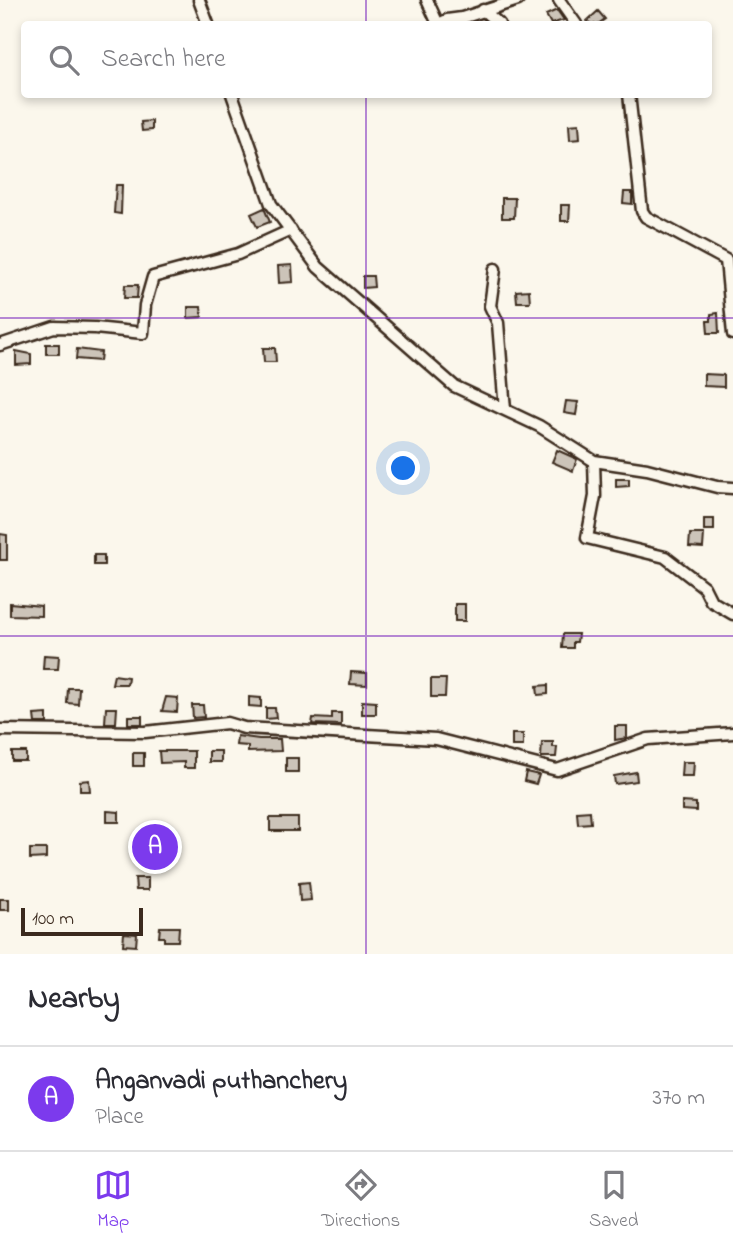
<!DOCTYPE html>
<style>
:root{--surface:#fff;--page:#f7f7f7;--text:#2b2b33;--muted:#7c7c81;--line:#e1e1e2;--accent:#7c3aed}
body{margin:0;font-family:"Indie Flower",sans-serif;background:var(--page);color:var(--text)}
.scale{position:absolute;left:21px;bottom:18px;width:122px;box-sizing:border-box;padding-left:7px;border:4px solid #3b2a1e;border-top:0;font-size:19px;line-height:24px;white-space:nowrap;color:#3b2a1e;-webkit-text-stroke:5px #fbf7ec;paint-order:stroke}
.you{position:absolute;left:404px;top:469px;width:24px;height:24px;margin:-18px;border:5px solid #fff;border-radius:50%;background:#1a73e8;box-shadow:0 0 0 10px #1a73e833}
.badge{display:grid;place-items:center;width:46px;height:46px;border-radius:50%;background:var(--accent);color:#fff;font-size:23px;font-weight:700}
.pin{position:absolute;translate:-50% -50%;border:4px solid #fff;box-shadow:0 2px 7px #0006}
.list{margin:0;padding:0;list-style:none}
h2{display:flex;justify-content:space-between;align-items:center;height:91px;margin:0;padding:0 28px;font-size:30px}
h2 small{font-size:23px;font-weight:400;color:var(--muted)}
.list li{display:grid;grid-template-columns:46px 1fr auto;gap:21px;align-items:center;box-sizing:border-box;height:105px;padding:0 28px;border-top:2px solid var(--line)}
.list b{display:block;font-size:26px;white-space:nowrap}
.list p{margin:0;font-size:23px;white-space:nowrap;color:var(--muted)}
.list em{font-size:23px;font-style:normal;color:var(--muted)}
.icon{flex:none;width:38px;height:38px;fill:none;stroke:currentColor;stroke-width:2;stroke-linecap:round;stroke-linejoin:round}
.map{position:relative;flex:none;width:733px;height:954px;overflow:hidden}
.search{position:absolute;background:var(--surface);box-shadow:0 4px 10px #0003;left:21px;right:21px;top:21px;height:77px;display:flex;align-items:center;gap:18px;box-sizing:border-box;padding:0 24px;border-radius:7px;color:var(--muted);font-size:26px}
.sheet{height:196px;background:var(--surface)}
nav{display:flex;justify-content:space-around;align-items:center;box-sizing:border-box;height:98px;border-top:2px solid var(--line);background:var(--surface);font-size:19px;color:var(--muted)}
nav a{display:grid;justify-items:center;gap:4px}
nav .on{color:var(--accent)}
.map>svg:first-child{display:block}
.building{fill:#ccc4b9;stroke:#3b2a1e;stroke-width:2}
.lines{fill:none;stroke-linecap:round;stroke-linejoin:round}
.street-casing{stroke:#3b2a1e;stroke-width:15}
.street{stroke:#fbf7ec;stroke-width:10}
.grid{fill:none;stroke:#7b2cbf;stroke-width:2;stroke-opacity:0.55}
</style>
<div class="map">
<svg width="733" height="954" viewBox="0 0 733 954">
<rect width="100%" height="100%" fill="#fbf7ec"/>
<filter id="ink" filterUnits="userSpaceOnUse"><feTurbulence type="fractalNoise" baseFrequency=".0143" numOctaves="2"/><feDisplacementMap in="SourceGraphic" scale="14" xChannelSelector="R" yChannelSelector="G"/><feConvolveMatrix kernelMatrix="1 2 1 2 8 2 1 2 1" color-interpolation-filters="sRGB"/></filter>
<g filter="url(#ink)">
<path class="building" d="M557 10 564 20 551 24 546 15Z
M598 11 605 19 598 24H591L587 21Z
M152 121V130L142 131 141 122Z
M579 124 580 139 570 140 569 125Z
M116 185H122L121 214 114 213Z
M624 192H632V204L623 203Z
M502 198H515L514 218H502Z
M561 205H570L569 221H561Z
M264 208 270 222 257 227 251 214Z
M292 265 293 282 279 283 278 266Z
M363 276H373L374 287 363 288Z
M125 285H138L137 298H124Z
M529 290 530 302H517L516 291Z
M188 307H201L202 317 188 318Z
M718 313 719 333H708L707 321H711V314Z
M46 344H59V354H46Z
M263 348H275L276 362H264Z
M77 349 101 352 100 361 76 359Z
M16 351 31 354V364L16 365Z
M704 374 724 375V387L704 386Z
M566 401 578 402 576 415 564 413Z
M557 450 577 459 573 471 552 462Z
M616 479H629V486L616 487Z
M704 519H714V530H704Z
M0 534 7 535V560H0Z
M690 534H704L703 548 689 547Z
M94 555H104V565H94Z
M10 603 41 606V616L10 615Z
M455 604H465V621H455Z
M563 634H578L577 642H573V648H562Z
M44 655 59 656 58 669H43Z
M351 672 367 673V685L350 684Z
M114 675 128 677 127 684H112Z
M431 679H446L445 697H431Z
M548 685V694L538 695 537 686Z
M68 688H79L78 704 67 703Z
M166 697 178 698 177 712 162 711Z
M249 697 261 698V707L249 706Z
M362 701 376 702V714H362Z
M192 705H203L204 717 193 718Z
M106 708H117L116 723H105Z
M266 708H275L276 718 266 719Z
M332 713H341V725L312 724 313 718 332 719Z
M47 714V723H35L34 715Z
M128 716H142V724H128Z
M615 726H627V738L615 740Z
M512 734H523V746H512Z
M237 736 259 739H280L281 751 248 752V746L236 745Z
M542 742H553V747H557L556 757H541Z
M159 751H194V768H184V762L160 763Z
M209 751H221V762H209Z
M12 752H26V761H12Z
M133 753H144V766H133Z
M286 758H298V772H286Z
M682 762H694L693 776H681Z
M526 772 539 775 536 784 524 781Z
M636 772 637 781 615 784 614 776Z
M89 780 90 791H80V781Z
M682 802 696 803V811L682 810Z
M107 811 119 812V822H107Z
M590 811 591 823 578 824 577 812Z
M270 818H298V831H270Z
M150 826 158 827 156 840H160L162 853 149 854Z
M30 849H46V858L30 859Z
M135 878H148V890H136Z
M309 882 311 900 300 901 299 883Z
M0 899H9V910H0Z
M160 927H179L178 941H164V937H159Z
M124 933 137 934 136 946 123 945Z"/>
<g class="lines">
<defs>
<path id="street" d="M199 0 208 24
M427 0 438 24
M559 0 576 24
M483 10 499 24
M438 24 447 20 462 18 518 0
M232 94 271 204 318 267 454 386 539 426 594 461 595 496 587 538 665 557 704 587 711 601 733 614
M629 94 642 211 646 217 726 260 733 334
M495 269 490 306 498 323 505 410
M0 345 54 327 95 328 143 333 145 305 153 277 238 254 291 230
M594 461 647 469 717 487 733 488
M0 730 145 732 227 723 244 728 436 739 557 770 648 739 733 733"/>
</defs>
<use href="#street" class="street-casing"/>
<use href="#street" class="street"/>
</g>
</g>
<path class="grid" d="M366 0V24M366 94V954M0 318H733M0 636H733"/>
</svg>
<div class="scale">100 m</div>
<div class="you"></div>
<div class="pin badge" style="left:155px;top:847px">A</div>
<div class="search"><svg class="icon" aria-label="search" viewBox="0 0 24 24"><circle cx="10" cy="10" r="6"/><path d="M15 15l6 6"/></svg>Search here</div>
</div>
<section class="sheet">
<h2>Nearby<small></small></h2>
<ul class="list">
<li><span class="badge">A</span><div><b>Anganvadi puthanchery</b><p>Place</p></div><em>370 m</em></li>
</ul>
</section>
<nav>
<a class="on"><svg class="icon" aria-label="map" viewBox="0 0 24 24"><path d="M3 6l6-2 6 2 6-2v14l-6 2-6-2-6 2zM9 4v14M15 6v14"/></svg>Map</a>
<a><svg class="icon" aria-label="directions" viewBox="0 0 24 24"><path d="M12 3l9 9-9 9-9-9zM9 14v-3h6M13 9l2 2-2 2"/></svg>Directions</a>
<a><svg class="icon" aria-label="saved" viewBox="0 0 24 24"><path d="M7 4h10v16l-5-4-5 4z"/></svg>Saved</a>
</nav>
